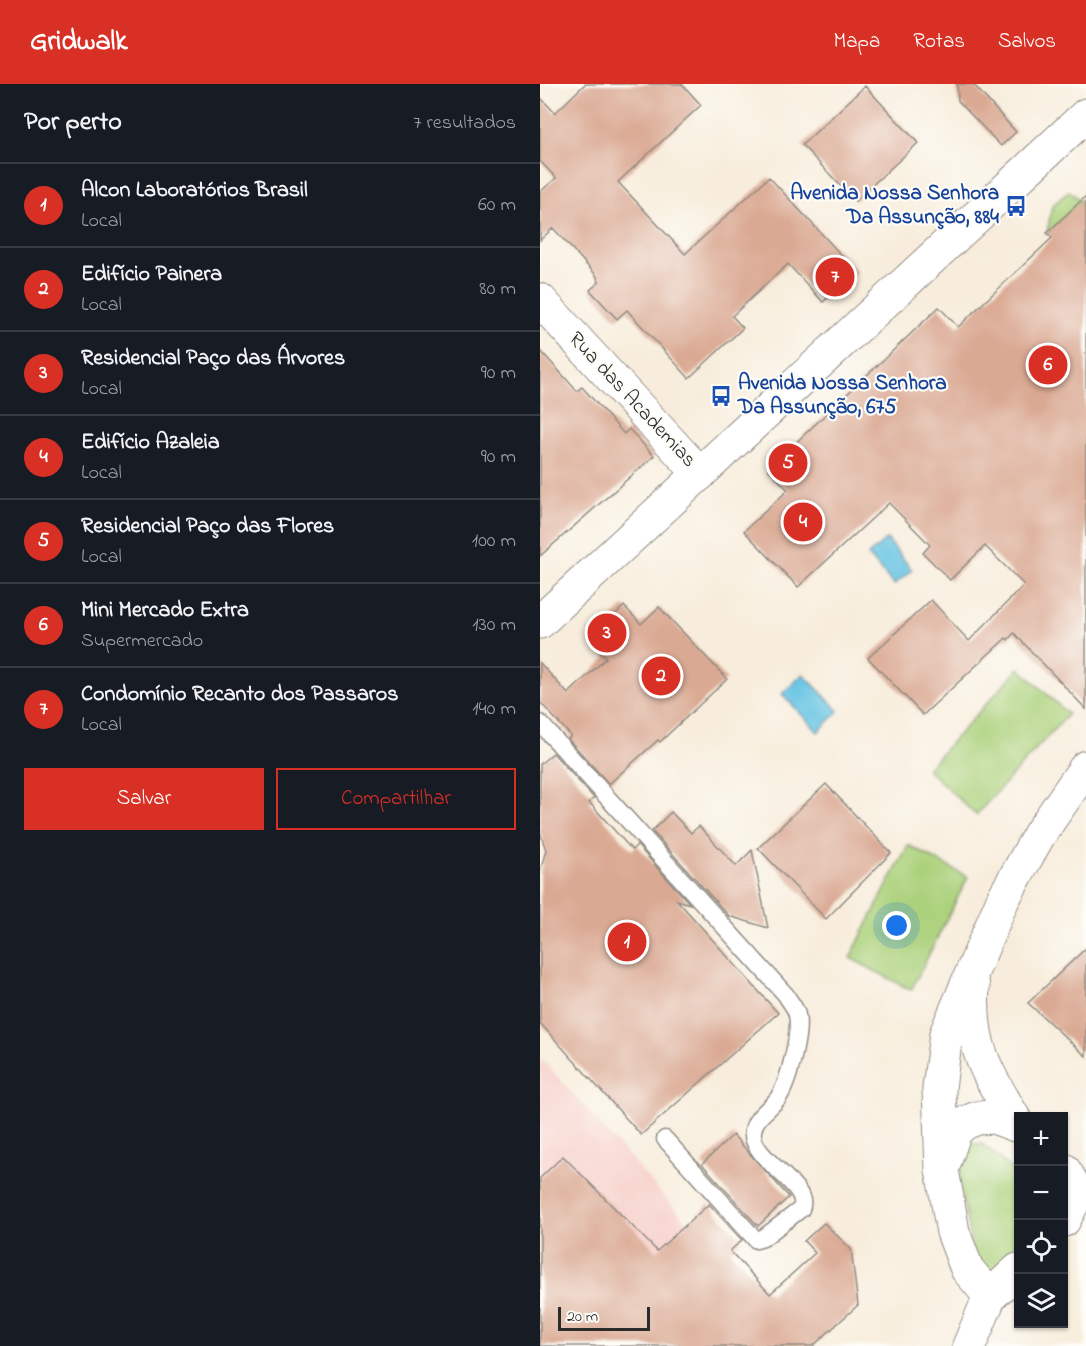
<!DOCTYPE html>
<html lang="pt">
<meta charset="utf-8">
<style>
:root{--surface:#171b24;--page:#20242c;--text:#f1f3f6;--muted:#9ea1a6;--line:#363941;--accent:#d93025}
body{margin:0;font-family:"Indie Flower",sans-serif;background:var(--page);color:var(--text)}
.controls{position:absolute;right:18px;bottom:18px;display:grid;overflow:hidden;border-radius:0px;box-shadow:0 2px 4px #0004}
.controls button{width:54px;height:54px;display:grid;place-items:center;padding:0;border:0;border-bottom:2px solid var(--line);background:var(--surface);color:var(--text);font:30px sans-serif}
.scale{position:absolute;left:18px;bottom:15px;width:92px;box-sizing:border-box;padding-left:6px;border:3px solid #2b2b2b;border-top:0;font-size:16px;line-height:21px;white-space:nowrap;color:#2b2b2b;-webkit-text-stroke:4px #fdfcf7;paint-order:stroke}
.you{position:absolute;left:357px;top:842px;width:21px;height:21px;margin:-15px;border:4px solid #fff;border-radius:50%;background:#1a73e8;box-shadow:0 0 0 9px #1a73e833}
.badge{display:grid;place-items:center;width:39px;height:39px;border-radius:50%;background:var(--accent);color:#fff;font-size:20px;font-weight:700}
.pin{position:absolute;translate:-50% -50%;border:3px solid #fff;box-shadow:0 2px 6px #0006}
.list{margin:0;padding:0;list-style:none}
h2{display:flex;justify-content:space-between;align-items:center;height:78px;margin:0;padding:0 24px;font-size:26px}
h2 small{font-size:20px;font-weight:400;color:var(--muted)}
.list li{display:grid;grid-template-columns:39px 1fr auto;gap:18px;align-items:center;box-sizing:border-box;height:84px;padding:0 24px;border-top:2px solid var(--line)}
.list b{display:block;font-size:22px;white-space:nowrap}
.list p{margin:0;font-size:20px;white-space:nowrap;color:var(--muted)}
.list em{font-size:20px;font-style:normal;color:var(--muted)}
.actions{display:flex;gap:12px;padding:18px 24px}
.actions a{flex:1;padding:14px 0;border:2px solid var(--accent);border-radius:0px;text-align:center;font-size:21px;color:var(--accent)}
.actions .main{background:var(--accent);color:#fff}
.icon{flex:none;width:33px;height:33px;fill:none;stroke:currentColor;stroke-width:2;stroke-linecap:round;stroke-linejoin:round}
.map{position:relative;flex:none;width:546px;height:1262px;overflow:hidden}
header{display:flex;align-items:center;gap:36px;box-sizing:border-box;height:84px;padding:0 30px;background:var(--accent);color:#fff}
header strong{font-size:28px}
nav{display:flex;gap:33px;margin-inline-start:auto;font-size:21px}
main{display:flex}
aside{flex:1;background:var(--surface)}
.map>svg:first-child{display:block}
.built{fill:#f7d0ca}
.green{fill:#acd17b;stroke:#6c7e53;stroke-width:1.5}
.water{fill:#65c3e3;stroke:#487787;stroke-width:1.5}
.building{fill:#daa993}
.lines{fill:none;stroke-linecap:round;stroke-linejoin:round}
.service-casing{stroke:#928c84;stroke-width:19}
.minor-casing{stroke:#928c84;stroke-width:35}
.tertiary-casing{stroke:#928c84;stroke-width:35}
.service{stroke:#fff;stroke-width:16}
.minor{stroke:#fff;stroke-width:33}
.tertiary{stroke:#fff;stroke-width:33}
.labels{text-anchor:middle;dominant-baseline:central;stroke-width:4.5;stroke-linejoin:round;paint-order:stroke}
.transit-label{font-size:21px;font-weight:bold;fill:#164399;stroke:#fdfcf7;text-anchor:end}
.street-label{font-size:21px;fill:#2b2b2b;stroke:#fdfcf7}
</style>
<header>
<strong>Gridwalk</strong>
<nav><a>Mapa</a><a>Rotas</a><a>Salvos</a></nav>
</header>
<main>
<aside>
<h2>Por perto<small>7 resultados</small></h2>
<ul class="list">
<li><span class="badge">1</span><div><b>Alcon Laboratórios Brasil</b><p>Local</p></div><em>60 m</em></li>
<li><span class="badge">2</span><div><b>Edifício Painera</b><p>Local</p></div><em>80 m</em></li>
<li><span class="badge">3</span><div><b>Residencial Paço das Árvores</b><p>Local</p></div><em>90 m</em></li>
<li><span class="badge">4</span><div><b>Edifício Azaleia</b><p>Local</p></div><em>90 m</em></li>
<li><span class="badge">5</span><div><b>Residencial Paço das Flores</b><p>Local</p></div><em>100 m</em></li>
<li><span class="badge">6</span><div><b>Mini Mercado Extra</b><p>Supermercado</p></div><em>130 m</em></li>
<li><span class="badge">7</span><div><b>Condomínio Recanto dos Passaros</b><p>Local</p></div><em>140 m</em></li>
</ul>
<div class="actions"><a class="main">Salvar</a><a>Compartilhar</a></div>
</aside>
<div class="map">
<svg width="546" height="1262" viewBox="0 0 546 1262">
<rect width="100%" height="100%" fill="#fdfcf7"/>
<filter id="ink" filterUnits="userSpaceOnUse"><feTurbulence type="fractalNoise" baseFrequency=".0167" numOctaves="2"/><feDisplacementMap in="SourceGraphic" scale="12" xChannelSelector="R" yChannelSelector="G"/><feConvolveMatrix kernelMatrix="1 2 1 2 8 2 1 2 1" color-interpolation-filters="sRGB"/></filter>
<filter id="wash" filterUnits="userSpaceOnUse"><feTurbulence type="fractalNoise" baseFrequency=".008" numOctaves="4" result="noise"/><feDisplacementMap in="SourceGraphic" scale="24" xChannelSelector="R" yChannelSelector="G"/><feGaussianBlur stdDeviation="1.35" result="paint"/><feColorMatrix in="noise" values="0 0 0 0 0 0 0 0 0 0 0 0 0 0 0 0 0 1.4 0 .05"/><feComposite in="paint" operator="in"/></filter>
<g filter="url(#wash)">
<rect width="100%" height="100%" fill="#f8eddc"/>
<path class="built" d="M0 973 203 1201 0 1262Z"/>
<path class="green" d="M529 107 541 117 507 149 512 122Z
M479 584 528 630 436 731 387 685Z
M368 761 428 793 371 906 310 874Z
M430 1059 442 1060 478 1090V1173L460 1190 436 1186 419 1097 421 1070Z"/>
<path class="water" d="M347 455 372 486 354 501 328 471Z
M263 590 299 627 278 648 242 610Z"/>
<g id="blocks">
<path class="building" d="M45 0H142L161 21 78 98 145 170 229 93 317 188 283 218 248 180 192 232 203 244 149 294 87 226 77 235 50 206 59 198 56 191 13 144 0 156V108L16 94 0 77V13L15 29Z
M417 0H433L476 48 461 62 418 17Z
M325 2 378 59 315 117 262 61Z
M546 112V625L474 549 468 556 466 554 383 631 328 574 391 516 429 557 484 501 445 462 410 496 383 469 390 461 349 419 258 503 204 447 248 406 228 385 399 223 418 243 512 154 507 149Z
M0 266 37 307 42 303 84 350 89 345 114 372 0 472Z
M84 522 101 540 119 523 187 595 120 658 118 656 69 700 28 655 31 652 0 618V579L28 610 66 574 49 556Z
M13 669 54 714 49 718 92 766 97 761 150 820 137 816 238 929 101 1051 0 939V788L6 766 0 748V680Z
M286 700 351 769 286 835 218 764Z
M131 728 151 749 159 742 196 782 212 766 228 844 189 832 112 747Z
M546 864V972L488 919Z
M193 1051 249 1113 218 1142 162 1080Z
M23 1072 117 1167 169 1120 202 1156 190 1167 230 1210 275 1169 264 1157 284 1139 311 1165 318 1221 273 1262H0V1094Z"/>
</g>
</g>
<g filter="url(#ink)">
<use href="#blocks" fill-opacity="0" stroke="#928c84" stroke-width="1.5"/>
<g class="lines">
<defs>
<path id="service" d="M0 639 246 911C249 917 256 924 257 931 261 948 249 996 240 1011 233 1024 215 1031 213 1047 209 1075 272 1101 261 1125L223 1154 216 1156 125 1055"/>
<path id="minor" d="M0 216 160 390
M433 902C429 965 448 989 478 1041
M402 1086 399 1004 406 950 463 815 499 751 546 683
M524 1086 538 1109
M524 1136 538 1109
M450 1212 427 1185 413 1148 402 1086 415 1047 425 1039 437 1034 454 1033 478 1042
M429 1262 450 1212 478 1186"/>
<path id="tertiary" d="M0 538 546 31"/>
</defs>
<use href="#service" class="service-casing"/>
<use href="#minor" class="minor-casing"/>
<use href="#tertiary" class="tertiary-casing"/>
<use href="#service" class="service"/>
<use href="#minor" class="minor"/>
<use href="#tertiary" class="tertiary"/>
</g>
</g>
<defs>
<symbol id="bus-bare" viewBox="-9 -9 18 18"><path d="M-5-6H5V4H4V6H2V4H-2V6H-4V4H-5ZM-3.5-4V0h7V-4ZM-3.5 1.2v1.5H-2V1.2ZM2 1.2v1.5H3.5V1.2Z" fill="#1a4fb4" stroke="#fdfcf7" stroke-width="2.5" paint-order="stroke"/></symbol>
</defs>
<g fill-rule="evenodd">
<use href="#bus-bare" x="461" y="107" width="30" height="30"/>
<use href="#bus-bare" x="166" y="297" width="30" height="30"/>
</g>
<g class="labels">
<g class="transit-label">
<text x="459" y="110">Avenida Nossa Senhora<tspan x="459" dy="24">Da Assunção, 884</tspan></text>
<text x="198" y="300" text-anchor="start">Avenida Nossa Senhora<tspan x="198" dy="24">Da Assunção, 675</tspan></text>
</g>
<g class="street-label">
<text transform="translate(92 316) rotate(47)">Rua das Academias</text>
</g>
</g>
</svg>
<div class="controls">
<button>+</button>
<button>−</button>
<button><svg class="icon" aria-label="locate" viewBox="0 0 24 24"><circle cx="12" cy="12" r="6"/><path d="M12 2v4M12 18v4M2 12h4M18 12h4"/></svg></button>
<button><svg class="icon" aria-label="layers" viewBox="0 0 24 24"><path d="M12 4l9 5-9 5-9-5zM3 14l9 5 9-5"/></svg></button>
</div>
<div class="scale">20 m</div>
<div class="you"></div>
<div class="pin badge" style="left:87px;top:858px">1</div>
<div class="pin badge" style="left:121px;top:592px">2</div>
<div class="pin badge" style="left:67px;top:549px">3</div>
<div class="pin badge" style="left:263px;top:438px">4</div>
<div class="pin badge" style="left:248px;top:379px">5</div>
<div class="pin badge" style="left:508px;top:281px">6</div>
<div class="pin badge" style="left:295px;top:193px">7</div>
</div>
</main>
